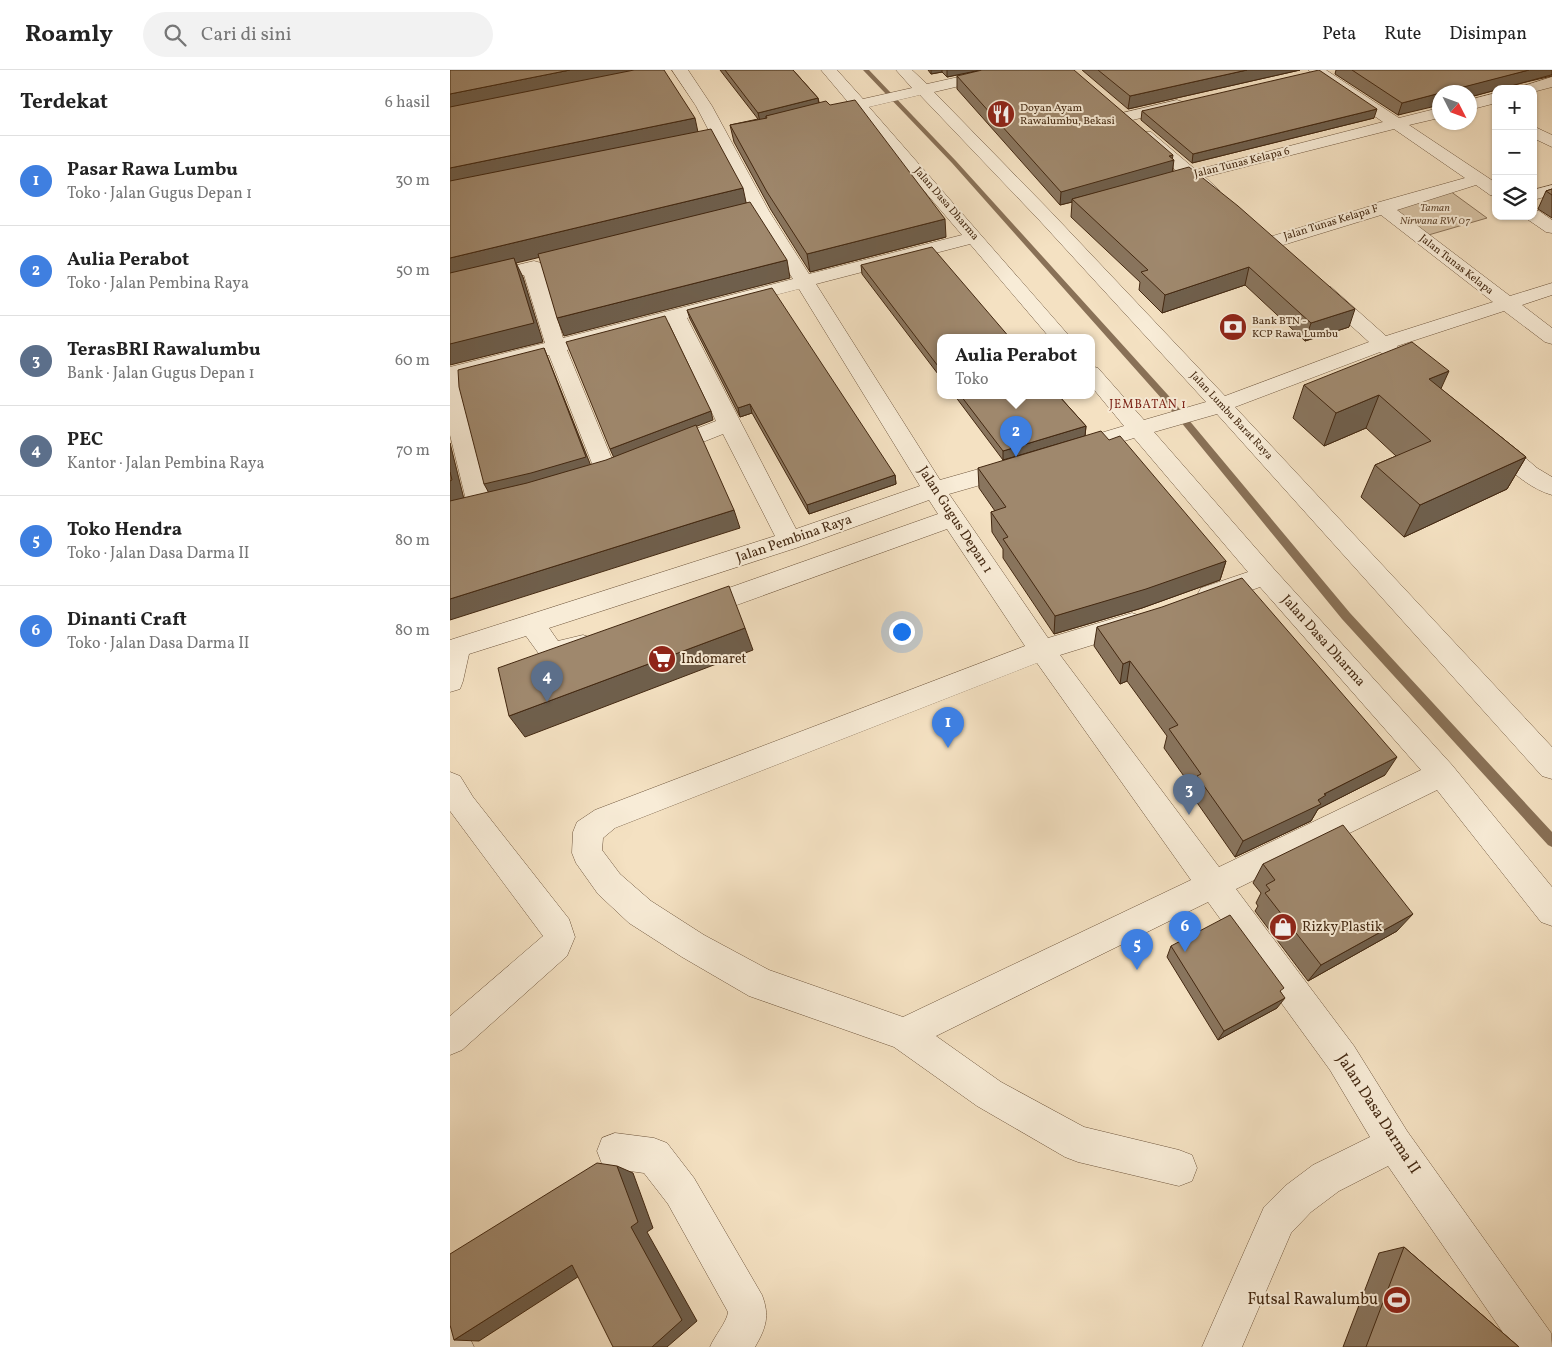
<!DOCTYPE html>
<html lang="id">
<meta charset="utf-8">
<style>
:root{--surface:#fff;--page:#f2f2f2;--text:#222;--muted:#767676;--line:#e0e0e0;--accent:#db2777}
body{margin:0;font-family:Vollkorn,serif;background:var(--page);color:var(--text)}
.controls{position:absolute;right:15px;top:15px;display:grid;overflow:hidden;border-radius:10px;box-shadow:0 1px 4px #0004}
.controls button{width:45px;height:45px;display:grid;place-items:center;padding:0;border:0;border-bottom:1px solid var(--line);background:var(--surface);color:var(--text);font:25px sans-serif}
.compass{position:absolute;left:982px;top:15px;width:45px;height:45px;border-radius:50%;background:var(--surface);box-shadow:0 1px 4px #0004;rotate:132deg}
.you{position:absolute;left:451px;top:561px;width:18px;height:18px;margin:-12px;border:4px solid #fff;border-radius:50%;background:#1a73e8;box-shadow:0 0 0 8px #1a73e833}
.badge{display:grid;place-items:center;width:32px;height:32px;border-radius:50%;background:var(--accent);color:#fff;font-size:16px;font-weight:700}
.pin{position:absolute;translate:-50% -41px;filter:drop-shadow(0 1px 2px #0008)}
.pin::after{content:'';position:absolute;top:26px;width:18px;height:15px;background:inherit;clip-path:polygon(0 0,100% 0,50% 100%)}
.popup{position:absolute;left:487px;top:264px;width:158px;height:65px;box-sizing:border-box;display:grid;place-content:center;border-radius:10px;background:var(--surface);filter:drop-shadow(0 1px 4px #0005);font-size:16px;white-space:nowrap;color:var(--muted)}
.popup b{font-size:19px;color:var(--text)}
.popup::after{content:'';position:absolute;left:50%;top:100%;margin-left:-10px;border:10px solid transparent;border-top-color:var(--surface)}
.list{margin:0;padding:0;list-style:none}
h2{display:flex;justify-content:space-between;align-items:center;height:65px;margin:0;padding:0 20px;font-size:21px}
h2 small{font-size:16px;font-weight:400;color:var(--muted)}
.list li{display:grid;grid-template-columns:32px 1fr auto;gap:15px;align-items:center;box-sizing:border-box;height:90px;padding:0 20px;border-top:1px solid var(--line)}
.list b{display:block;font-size:19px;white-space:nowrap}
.list p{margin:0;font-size:16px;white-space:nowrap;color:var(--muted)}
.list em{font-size:16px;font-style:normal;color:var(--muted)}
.icon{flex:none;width:28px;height:28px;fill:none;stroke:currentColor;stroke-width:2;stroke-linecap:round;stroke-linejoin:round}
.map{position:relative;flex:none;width:1102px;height:1277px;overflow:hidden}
header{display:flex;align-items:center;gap:30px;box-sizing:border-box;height:70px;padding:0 25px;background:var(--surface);border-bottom:1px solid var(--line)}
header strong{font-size:24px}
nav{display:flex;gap:28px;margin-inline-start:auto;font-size:18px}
.search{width:350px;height:45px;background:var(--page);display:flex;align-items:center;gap:12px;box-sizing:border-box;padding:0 18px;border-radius:28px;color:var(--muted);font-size:19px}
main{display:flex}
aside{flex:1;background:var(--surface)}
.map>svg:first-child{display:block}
.green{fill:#d6c2a4;stroke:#8c755a}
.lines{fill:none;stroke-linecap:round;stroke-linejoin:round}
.stream{fill:#897157;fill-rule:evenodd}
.minor-casing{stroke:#6f563d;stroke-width:1}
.minor{fill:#f8ecd7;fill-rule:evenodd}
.wall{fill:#89755e;stroke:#432811}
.shaded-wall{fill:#6f5f4c;stroke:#432811}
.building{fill:#9f886d;stroke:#432811}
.labels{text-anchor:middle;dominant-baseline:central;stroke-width:4;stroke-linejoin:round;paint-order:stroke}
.far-poi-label{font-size:11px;fill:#432811;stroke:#f8ecd7;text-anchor:start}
.far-street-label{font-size:11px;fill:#432811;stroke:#f8ecd7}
.far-park-label{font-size:11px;font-style:italic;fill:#684e36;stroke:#f8ecd7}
.far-neighbourhood-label{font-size:12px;letter-spacing:1px;fill:#7a1f14;stroke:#f8ecd7}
.street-label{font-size:14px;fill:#432811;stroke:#f8ecd7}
.poi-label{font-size:14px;fill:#432811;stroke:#f8ecd7;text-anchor:start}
.near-street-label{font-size:16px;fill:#432811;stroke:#f8ecd7}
.near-poi-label{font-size:16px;fill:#432811;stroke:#f8ecd7;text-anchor:end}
</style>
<header>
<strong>Roamly</strong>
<div class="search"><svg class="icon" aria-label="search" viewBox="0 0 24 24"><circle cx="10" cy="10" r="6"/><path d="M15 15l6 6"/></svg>Cari di sini</div>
<nav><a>Peta</a><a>Rute</a><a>Disimpan</a></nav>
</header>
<main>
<aside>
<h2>Terdekat<small>6 hasil</small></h2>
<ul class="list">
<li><span class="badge" style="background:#3f7fe0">1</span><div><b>Pasar Rawa Lumbu</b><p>Toko · Jalan Gugus Depan 1</p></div><em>30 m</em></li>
<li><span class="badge" style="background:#3f7fe0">2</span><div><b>Aulia Perabot</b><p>Toko · Jalan Pembina Raya</p></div><em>50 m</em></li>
<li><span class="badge" style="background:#5c6f8a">3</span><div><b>TerasBRI Rawalumbu</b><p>Bank · Jalan Gugus Depan 1</p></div><em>60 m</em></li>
<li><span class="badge" style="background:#5c6f8a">4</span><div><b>PEC</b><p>Kantor · Jalan Pembina Raya</p></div><em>70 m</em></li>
<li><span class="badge" style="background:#3f7fe0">5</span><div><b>Toko Hendra</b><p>Toko · Jalan Dasa Darma II</p></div><em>80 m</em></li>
<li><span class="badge" style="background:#3f7fe0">6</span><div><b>Dinanti Craft</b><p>Toko · Jalan Dasa Darma II</p></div><em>80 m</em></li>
</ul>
</aside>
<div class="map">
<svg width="1102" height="1277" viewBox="0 0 1102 1277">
<rect width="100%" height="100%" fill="#f4e1c2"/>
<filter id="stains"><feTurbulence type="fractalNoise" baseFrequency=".004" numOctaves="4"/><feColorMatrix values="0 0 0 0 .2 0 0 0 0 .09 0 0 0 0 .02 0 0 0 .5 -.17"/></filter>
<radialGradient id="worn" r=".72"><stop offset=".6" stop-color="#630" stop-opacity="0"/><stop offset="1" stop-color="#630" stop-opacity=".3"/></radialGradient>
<path class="green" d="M1000 121 1037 148 975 166 940 138Z"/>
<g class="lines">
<path class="stream" d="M413 0H419L506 91 718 325 900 543 1102 762V777L1098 775 892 549 712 329 502 93Z"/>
<defs>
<path id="minor" d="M222 0H238L262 36 319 141 359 204 512 165 405 40 372 48 366 46 364 43 366 40 398 32 371 0H387L413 29 462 18 446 0H462L477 14 540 0H568L565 3 484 22 602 143 775 326 919 272 867 225 864 221 867 217 874 215 881 217 936 266 1043 232 931 145 820 179 813 177 811 173 813 169 924 135 926 133 1015 108 944 59 755 107 770 121 767 125C755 128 748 119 739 112L729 114 723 113 720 109 723 105 730 104 689 68 687 65 689 62H701L746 100 933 52 858 0H876L949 48 989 38V48L959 55 1046 113V126L1040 125 1026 115 947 140 1060 226 1102 213V225L1072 235 1102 258V274L1095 272 1054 241 947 276 954 284 951 289C941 291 937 289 930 282L785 337 1102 677V709L1092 706 767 344 704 362 824 499 1002 695 1102 817V856L1091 852 987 720 786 819 904 976 957 1061 1101 1263 1102 1277H1063L938 1096 889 1121 861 1142 841 1163 792 1277H752L814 1137 835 1116 863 1095 920 1067 880 1000 758 832 486 966 551 1012 634 1057 729 1080 742 1085 747 1098 742 1111 729 1116 628 1092 615 1087 527 1036 444 977 299 926 232 887 179 853 148 824 126 793 122 783 123 762 127 752 145 740 575 576 497 459 248 549 239 546 235 539 239 532 488 444 479 430 349 477 99 558 108 571 133 565 142 568 146 575 142 582C124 589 111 595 92 588L76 566 19 584 13 611 10 619 0 622V570L325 466 273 364 215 387 207 384 204 379 207 374 266 351 219 253 117 280 167 401 164 407 156 409 148 407 145 401 99 285 11 308 12 326 41 434 37 440 29 442 21 440 17 434 0 365V297L95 273 74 205 0 223V211L84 191 91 193 113 268 343 209 301 141 246 36ZM470 25 590 151 756 332 694 350 648 298 641 296V316L674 356 614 374 611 379 614 384 622 387 684 368 798 502 751 518 747 525 751 532 760 535 810 517 971 700 769 797 610 585 691 560 695 553 691 546 682 543 598 568 499 424 572 403 575 397 572 391 564 389 490 410 366 214 520 174 600 268H621L419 37ZM349 219 470 416 346 459 237 248ZM587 593 741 810 453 947 319 900 254 865 201 831 170 804 152 780 153 768 165 758Z
M1102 7V17L1083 22V19H1070L1073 16Z
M1046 23V33L1019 40V30Z
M727 30 733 32 735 35 733 38 674 52 668 50 666 47 668 44Z
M1083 56 1102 65V77L1083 68Z
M1102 115V125L1083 130V120Z
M1083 140 1089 141 1102 150V163L1096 162 1077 149 1075 146H1083Z
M1042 364 1050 366 1087 398 1102 407V425C1075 417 1055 395 1034 376L1031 371 1034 366Z
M0 702 10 706 23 727 119 849 125 867 117 886 12 980 0 985V946L93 866 0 741Z
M165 1063 204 1068 217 1073 244 1108 312 1225C320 1246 316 1258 305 1277H260C265 1265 277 1252 278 1242L218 1134 194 1103 165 1099 152 1094 147 1081 152 1068Z
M0 1253C14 1259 18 1263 24 1277H0Z"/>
</defs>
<use href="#minor" class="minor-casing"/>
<use href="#minor" class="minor"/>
</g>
<path class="wall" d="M270 0H343L368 28 369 32 496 167 360 202 321 140 284 72 280 55 308 49Z
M478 0H531L497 7 492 2 481 4Z
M632 0H850L678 39Z
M886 0H1102V6L1046 19V20L1020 27V22L948 45 885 4Z
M507 6 723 89V101L899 257 855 271 795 215 712 243 689 220 690 212 621 147 622 132 610 135 507 19Z
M692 41 924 48 742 93 691 50Z
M1102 119V148L1088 139 1096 121Z
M411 195 491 268V308L412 204Z
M237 240 445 405 446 414 359 444 302 343 290 347 240 249Z
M854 315 991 319 1076 387 1057 419 954 467 911 427 925 395 946 386 916 358 874 376 843 348Z
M505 326H609L636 356 635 366 553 390Z
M528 398 776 491 770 510 692 538 604 564 553 488V479L542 462 541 442 545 441 529 418Z
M647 557 935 705 868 739 861 751 785 787 741 724 743 719 714 678 717 666 677 611 670 614 644 576Z
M813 794 947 861 858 911 805 841 808 836 806 833 811 823 803 813Z
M721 876 831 922 827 938 768 970 717 887Z
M954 1177 1069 1277H893L929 1183Z"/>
<path class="shaded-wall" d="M120 0H208L0 44V24Z
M481 0H492V2L481 4Z
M497 0H531L497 7Z
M797 0H850L678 39 680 26Z
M1079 0H1102V4L1101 5 1050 19H1046V20L1020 27V22H991Z
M990 23V35L948 45 952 33Z
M368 28 369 37 316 46V50L310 52 308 43Z
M927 39 924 48 742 93 743 84Z
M245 48 249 67 0 118V98Z
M723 85 722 91 724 90 722 103 622 129V132L610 135 611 122Z
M293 118 297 137 66 193 73 207 93 272 0 295V188Z
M495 149 496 167 360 202 357 184Z
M337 190 340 208 114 266 107 248Z
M799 197 795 215 712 243 715 225Z
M905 239 899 257 855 271 861 253Z
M94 278 141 396 86 412 39 423 34 414Z
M999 301 984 334 979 309Z
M929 325 916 358 874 376 886 343Z
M300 334 302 343 290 347 288 338Z
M261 341 263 350 164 388 160 379Z
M636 356 635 366 553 390V381Z
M0 373 14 429 0 432Z
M1076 387 1057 419 954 467 970 435Z
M445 405 446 414 359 444 357 435Z
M284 440 290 458 0 550V529Z
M776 491 770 510 692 538 604 564 605 546Z
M295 558 303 580 75 667 59 646Z
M680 591 677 611 670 614 673 594Z
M947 687 935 705 868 739 861 751 785 787 793 771 868 730 874 724Z
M963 844 947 861 858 911 871 895Z
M835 928 827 938 768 970 774 961Z
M167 1096 183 1103 203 1158 197 1162 247 1251 217 1277H202Z
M122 1195 140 1199 29 1271 4 1270Z"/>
<path class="building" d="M0 0H120L0 24Z
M184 0H214L245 48 0 98V37Z
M275 0H343L368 28 308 43Z
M532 0H624L723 85 719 86 724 90 611 122 507 6Z
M648 0H797L680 26Z
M869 0 927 39 743 84 692 41Z
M902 0H1079L952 33Z
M405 30 495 149 357 184 317 122 280 55 317 48 316 46 376 31 380 35Z
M261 59 293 118 0 188V111Z
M739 97 788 136 905 239 861 253 799 197 715 225 691 202 698 200 622 129Z
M1102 119V125L1096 121Z
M300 132 337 190 107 248 88 184Z
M482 177 560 268H491V300L411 195Z
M64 188 84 253 0 274V203Z
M322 218 445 405 357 435 300 334 288 338 237 240Z
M215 246 261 341 160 379 116 272Z
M962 272 999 301 979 309 1076 387 970 435 925 395 981 371 929 325 886 343 854 315Z
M94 278 136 387 81 403 34 414 9 317 8 300Z
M511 326H609L636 356 553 381Z
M246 355 284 440 0 529V431L77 413 156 390Z
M651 361 659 370 670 366 776 491 696 519 605 546 553 469 558 467 541 442 556 437 528 398Z
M0 402 2 410 0 411Z
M792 508 947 687 874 724 876 725 868 730 871 734 793 771 747 706 751 704 719 659 728 655 680 591 673 594 647 557 712 537Z
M279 516 295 558 59 646 48 598Z
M893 755 963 844 871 895 815 823 820 820 816 815 825 810 813 794Z
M780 845 834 918 830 921 835 928 774 961 721 876Z
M147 1093 167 1096 188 1152 181 1157 232 1250 202 1277H163L122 1195 4 1270 0 1255V1184Z
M954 1177 1069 1277H916Z"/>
<defs>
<symbol id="restaurant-disc" viewBox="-11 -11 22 22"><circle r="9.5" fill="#8f2418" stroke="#f8ecd7"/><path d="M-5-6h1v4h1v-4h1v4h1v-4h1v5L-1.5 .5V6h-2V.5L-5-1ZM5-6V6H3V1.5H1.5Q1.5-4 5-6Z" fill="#fff"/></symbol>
<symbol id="bank-disc" viewBox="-11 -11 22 22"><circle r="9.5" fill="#8f2418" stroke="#f8ecd7"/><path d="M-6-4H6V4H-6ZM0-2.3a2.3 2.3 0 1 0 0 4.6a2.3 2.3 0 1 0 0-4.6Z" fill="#fff"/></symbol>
<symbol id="supermarket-disc" viewBox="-11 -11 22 22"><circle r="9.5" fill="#8f2418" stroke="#f8ecd7"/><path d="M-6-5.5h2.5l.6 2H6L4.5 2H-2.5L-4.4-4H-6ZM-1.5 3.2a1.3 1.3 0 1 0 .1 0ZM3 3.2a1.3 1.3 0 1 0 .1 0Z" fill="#fff"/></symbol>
<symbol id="shop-disc" viewBox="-11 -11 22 22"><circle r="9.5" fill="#8f2418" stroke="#f8ecd7"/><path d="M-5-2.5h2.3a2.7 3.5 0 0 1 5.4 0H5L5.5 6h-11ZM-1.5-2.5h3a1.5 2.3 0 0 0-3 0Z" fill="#fff"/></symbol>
<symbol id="stadium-disc" viewBox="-11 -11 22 22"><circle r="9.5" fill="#8f2418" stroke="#f8ecd7"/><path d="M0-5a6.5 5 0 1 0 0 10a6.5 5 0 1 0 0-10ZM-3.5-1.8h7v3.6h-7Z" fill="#fff"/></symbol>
</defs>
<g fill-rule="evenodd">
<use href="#restaurant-disc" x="535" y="28" width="32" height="32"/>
<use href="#bank-disc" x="767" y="241" width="32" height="32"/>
<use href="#supermarket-disc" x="196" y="573" width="32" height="32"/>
<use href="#shop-disc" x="817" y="841" width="32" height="32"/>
<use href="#stadium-disc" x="931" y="1214" width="32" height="32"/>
</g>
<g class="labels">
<g class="far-poi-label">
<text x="570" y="38">Doyan Ayam<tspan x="570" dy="13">Rawalumbu, Bekasi</tspan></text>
<text x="802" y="251">Bank BTN -<tspan x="802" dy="13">KCP Rawa Lumbu</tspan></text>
</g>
<g class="far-street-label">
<text transform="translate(792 93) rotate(-14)">Jalan Tunas Kelapa 6</text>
<text transform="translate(496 134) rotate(49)">Jalan Dasa Dharma</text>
<text transform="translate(881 153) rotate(-17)">Jalan Tunas Kelapa F</text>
<text transform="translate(1006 195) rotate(38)">Jalan Tunas Kelapa</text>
<text transform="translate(781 346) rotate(47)">Jalan Lumbu Barat Raya</text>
</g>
<g class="far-park-label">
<text x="985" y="138">Taman<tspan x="985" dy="13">Nirwana RW 07</tspan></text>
</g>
<g class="far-neighbourhood-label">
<text x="698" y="335">JEMBATAN 1</text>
</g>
<g class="street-label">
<text transform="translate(505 450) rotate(57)">Jalan Gugus Depan 1</text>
<text transform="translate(344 469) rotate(-19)">Jalan Pembina Raya</text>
<text transform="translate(873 571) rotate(48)">Jalan Dasa Dharma</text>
</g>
<g class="poi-label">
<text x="231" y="589">Indomaret</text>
<text x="852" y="857">Rizky Plastik</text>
</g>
<g class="near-street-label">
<text transform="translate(928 1044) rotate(57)">Jalan Dasa Darma II</text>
</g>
<g class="near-poi-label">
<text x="928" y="1230">Futsal Rawalumbu</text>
</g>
</g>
<rect width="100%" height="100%" filter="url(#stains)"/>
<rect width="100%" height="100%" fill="url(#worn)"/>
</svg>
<div class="controls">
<button>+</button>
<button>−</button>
<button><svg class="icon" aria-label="layers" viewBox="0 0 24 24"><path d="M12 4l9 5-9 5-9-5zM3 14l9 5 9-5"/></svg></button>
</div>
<svg class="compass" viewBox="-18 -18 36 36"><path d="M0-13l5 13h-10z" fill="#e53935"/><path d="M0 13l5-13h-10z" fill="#767676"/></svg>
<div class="you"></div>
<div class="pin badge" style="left:498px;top:678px;background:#3f7fe0">1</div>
<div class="pin badge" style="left:566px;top:387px;background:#3f7fe0">2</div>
<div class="popup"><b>Aulia Perabot</b>Toko</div>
<div class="pin badge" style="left:739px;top:745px;background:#5c6f8a">3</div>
<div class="pin badge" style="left:97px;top:632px;background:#5c6f8a">4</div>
<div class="pin badge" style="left:687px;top:900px;background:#3f7fe0">5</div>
<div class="pin badge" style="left:735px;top:882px;background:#3f7fe0">6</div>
</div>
</main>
